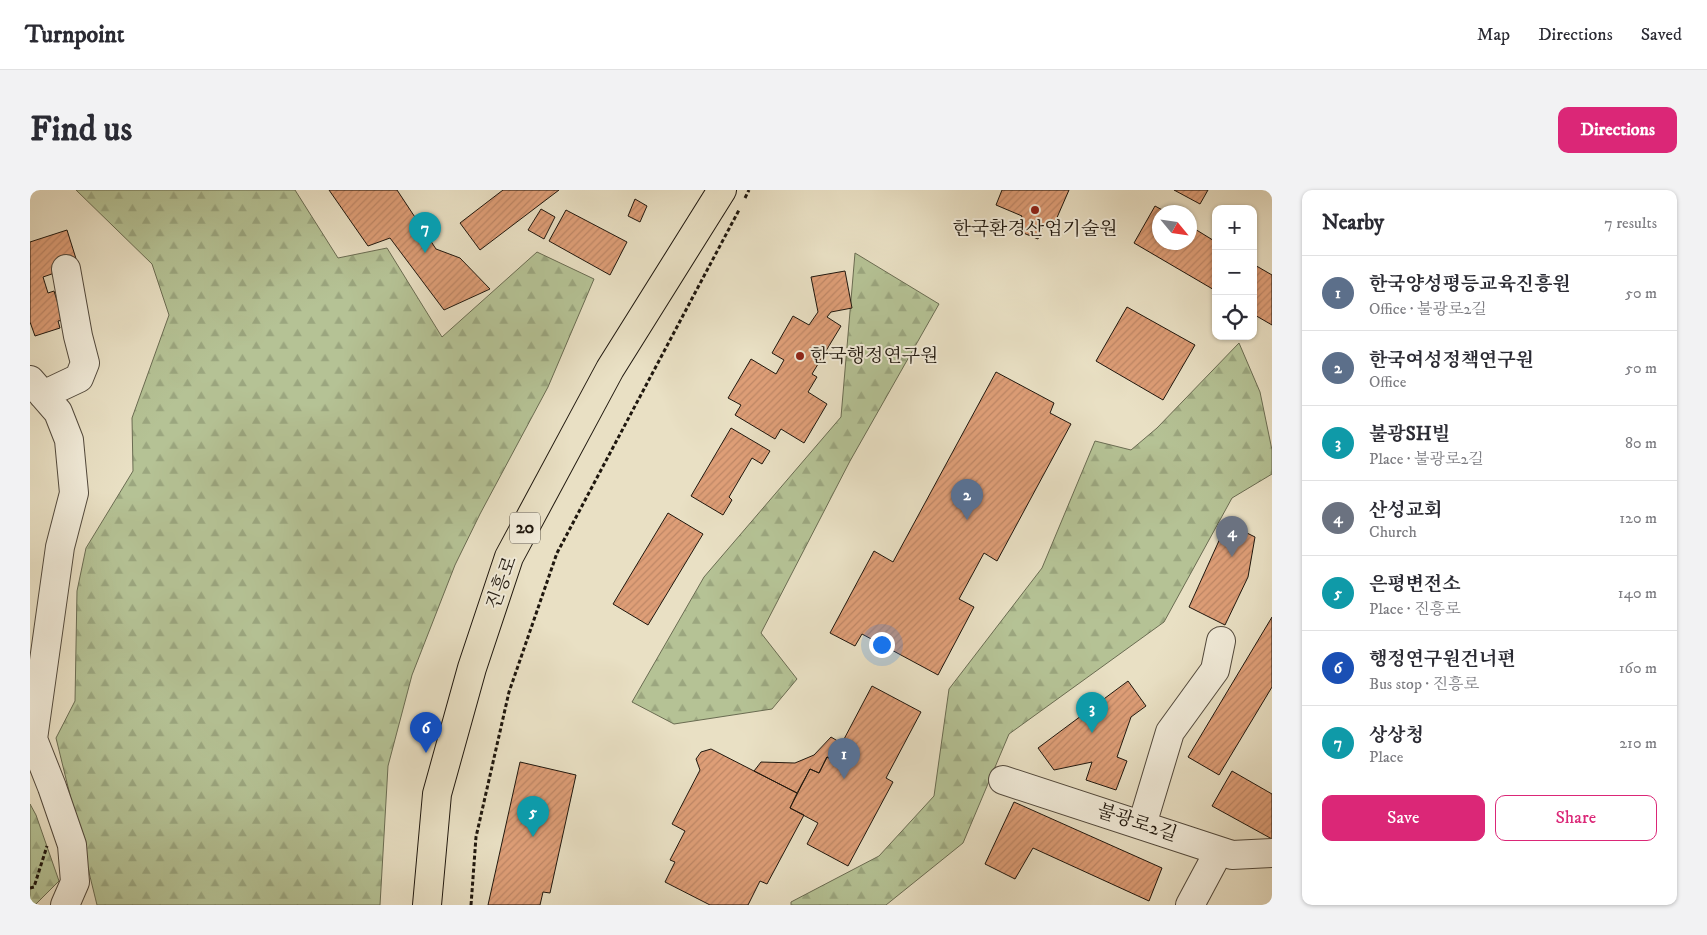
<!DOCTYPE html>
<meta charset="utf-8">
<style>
:root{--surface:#fff;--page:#f2f2f3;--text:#2b2b33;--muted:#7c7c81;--line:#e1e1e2;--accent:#db2777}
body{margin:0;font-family:"IM FELL DW Pica","Noto Serif KR",serif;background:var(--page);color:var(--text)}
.controls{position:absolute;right:15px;top:15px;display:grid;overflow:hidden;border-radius:10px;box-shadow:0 1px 4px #0004}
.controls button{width:45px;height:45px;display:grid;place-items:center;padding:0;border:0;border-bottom:1px solid var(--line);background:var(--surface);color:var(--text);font:25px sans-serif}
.compass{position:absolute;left:1122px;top:15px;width:45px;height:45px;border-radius:50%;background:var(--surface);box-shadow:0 1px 4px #0004;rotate:119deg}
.you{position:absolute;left:851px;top:454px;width:18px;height:18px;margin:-12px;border:4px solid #fff;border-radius:50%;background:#1a73e8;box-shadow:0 0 0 8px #1a73e833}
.badge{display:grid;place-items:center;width:32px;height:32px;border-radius:50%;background:var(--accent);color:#fff;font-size:16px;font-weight:700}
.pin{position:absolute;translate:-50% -41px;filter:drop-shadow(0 1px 2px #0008)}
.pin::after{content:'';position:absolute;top:26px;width:18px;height:15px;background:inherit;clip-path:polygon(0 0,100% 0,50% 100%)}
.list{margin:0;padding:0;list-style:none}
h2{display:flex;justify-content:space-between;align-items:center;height:65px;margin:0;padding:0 20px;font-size:21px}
h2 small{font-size:16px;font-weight:400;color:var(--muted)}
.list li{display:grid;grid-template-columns:32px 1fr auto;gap:15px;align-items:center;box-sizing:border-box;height:75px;padding:0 20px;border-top:1px solid var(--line)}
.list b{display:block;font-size:19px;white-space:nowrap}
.list p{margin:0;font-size:16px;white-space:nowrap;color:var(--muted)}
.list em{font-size:16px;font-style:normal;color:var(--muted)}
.actions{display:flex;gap:10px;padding:15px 20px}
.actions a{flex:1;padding:11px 0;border:1px solid var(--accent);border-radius:10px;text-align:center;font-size:18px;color:var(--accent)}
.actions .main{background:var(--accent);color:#fff}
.icon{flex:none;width:28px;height:28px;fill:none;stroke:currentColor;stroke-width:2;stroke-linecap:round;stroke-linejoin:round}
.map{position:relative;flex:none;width:1242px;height:715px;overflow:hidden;border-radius:10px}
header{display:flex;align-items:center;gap:30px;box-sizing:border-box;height:70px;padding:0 25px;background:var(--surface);border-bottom:1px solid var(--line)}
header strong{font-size:24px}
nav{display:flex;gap:28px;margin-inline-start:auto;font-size:18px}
.intro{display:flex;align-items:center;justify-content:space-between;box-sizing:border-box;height:120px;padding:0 30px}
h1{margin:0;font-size:35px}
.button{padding:12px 22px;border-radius:10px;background:var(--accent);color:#fff;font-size:18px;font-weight:700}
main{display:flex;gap:30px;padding:0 30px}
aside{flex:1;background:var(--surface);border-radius:10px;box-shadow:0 1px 4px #0004}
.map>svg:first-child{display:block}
.forest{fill:url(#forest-firs);stroke:#6a6c52}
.building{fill:url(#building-hatch);stroke:#1f170e}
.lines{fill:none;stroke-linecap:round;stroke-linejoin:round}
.minor-casing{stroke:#52493c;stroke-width:30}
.major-casing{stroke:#1f170e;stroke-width:30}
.path{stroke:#1f170e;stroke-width:3;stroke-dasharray:4 2.5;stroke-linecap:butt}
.minor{stroke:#f1ebd9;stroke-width:28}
.major{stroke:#e9e0c4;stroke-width:28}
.poi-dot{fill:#8f2418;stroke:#f1ebd9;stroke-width:2}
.labels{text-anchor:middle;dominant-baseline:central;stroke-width:4;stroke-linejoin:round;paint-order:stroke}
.shield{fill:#f1ebd9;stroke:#5e574b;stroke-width:1}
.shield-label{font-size:18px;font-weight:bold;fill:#1f170e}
.poi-label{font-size:19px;fill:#1f170e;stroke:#f1ebd9}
.street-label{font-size:19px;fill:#1f170e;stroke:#f1ebd9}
</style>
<header>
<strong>Turnpoint</strong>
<nav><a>Map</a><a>Directions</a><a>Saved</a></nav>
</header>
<div class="intro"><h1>Find us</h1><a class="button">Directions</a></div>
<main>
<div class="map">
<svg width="1242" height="715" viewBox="0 0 1242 715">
<defs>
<pattern id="forest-firs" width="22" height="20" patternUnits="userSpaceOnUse" patternTransform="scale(1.25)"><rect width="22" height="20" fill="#b5c295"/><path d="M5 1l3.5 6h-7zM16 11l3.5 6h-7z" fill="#9ba67f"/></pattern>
<pattern id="building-hatch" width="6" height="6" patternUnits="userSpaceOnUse" patternTransform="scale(1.25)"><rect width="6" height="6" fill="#de9e77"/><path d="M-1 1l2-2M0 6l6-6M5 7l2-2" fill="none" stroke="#be8766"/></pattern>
</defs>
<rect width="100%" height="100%" fill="#e9e0c4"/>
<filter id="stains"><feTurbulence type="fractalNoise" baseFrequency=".004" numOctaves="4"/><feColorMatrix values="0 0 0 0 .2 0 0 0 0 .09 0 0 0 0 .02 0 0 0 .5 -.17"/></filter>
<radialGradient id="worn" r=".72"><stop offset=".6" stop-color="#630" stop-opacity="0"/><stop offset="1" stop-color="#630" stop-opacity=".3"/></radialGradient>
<path class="forest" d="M46 0H265L308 68 357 58 412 147 507 62 564 89 518 197 450 324 425 375 382 485 358 576 350 715H67L26 548 45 511 47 401 56 358 103 281 102 228 139 125 122 74Z
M825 63 909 114 820 271 731 443 767 489 742 519 644 534 602 512 674 387 811 227Z
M1209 153 1230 202 1242 260V284L1202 308 1134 432 979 544 933 653 856 715H761V712L849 666 904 606 919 499 1012 378 1065 251 1101 260 1127 238Z
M0 614 6 625 29 691 5 715H0Z"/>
<path class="building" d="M299 0H367L406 59 430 68 460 99 414 120 360 48 338 56Z
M473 0H529L450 60 430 33Z
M972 0H1039L1022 39 1013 35 1008 49 986 40 992 26 966 15Z
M1144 0H1178L1170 14Z
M605 9 617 16 610 32 598 26Z
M1125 16 1136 22H1130V52H1160V36L1186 52V101L1104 53Z
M511 19 525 27 514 49 498 40Z
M536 20 597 52 580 85 519 51Z
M37 40 48 75 13 87 18 103 24 101 33 130 28 131 30 138 5 146 0 132V52Z
M1223 74 1242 85V135L1223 124Z
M815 81 822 118 801 122 797 127 811 136 782 184 787 187 778 202 797 214 774 253 751 239 745 249 705 225 711 215 698 208 721 169 746 184 754 170 742 163 763 126 779 135 788 122 781 87Z
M1097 117 1165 155 1133 210 1066 171Z
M966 182 1024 213 1020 223 1041 234 967 371 954 363 929 409 944 417 908 485 832 444 825 456 800 443 844 361 863 372Z
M701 238 740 261 732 274 722 268 699 307 702 310 693 325 661 306Z
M638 323 673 344 618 435 583 414Z
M1197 333 1225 347 1218 387 1195 435 1159 417Z
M1242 427V497L1189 585 1158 567Z
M1098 491 1116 516 1101 527 1087 567 1097 571 1086 600 1056 590 1062 572 1024 580 1008 558Z
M842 496 891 522 856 588 863 592 818 676 777 654 788 633 760 618 780 579 789 583 797 567 803 570Z
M801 547 811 553 803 570 797 567 789 583 780 579 767 603 724 581 731 572 765 573 784 565Z
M681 559 767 603 760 618 774 625 737 694 730 691 718 715H680L635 692 645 672 640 670 655 641 642 634 670 580 666 569 671 562Z
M490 572 546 585 520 703 513 702 510 715H458Z
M1202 581 1242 604V649L1182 616Z
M984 612 1132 678 1119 711 1003 658 985 689 955 674Z"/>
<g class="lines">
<defs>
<path id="minor" d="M0 190 28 222 39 250 44 303 30 357 3 549 22 597 42 655 45 692 35 715
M13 205 49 188 55 173 48 146 36 79
M973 590 1202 665 1242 663
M1112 635 1140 542 1185 480 1191 451
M1160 715 1189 661"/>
<path id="major" d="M397 715 407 604 442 478 479 367 580 179 692 0"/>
</defs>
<use href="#minor" class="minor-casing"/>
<use href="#major" class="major-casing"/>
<path class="path" d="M715 8 719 0
M0 698 4 697 17 656
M441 715 446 647 479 502 527 363 709 20"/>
<use href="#minor" class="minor"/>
<use href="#major" class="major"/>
</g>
<g class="poi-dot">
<circle cx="1005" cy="20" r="5"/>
<circle cx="770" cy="166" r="5"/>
</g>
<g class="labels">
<rect class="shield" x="480" y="322.5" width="30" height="31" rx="4"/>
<g class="shield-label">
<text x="495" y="338">20</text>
</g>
<g class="poi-label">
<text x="1005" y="39">한국환경산업기술원</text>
<text x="780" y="166" text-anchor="start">한국행정연구원</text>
</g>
<g class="street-label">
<text transform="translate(472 393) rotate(-70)">진흥로</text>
<text transform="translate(1107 633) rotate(18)">불광로2길</text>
</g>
</g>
<rect width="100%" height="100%" filter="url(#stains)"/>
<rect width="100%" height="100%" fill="url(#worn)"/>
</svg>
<div class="controls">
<button>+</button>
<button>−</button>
<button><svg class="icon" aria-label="locate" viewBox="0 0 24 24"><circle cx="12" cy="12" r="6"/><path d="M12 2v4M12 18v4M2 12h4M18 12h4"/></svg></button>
</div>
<svg class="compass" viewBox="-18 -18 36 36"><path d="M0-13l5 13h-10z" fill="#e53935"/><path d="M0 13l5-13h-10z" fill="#7c7c81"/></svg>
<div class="you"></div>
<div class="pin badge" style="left:814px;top:589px;background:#5c6f8a">1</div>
<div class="pin badge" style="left:937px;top:330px;background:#5c6f8a">2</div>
<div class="pin badge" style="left:1062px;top:543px;background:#0f9aa8">3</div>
<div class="pin badge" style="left:1202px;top:367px;background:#6b7280">4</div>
<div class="pin badge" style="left:503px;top:647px;background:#0f9aa8">5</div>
<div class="pin badge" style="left:396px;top:563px;background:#1a4fb4">6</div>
<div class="pin badge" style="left:395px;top:63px;background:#0f9aa8">7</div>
</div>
<aside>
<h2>Nearby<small>7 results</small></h2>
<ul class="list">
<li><span class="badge" style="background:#5c6f8a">1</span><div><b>한국양성평등교육진흥원</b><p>Office · 불광로2길</p></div><em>50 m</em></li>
<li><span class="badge" style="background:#5c6f8a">2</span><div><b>한국여성정책연구원</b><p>Office</p></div><em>50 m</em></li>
<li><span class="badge" style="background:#0f9aa8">3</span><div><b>불광SH빌</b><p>Place · 불광로2길</p></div><em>80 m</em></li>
<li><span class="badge" style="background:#6b7280">4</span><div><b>산성교회</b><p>Church</p></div><em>120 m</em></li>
<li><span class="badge" style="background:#0f9aa8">5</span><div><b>은평변전소</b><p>Place · 진흥로</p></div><em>140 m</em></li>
<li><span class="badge" style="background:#1a4fb4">6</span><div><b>행정연구원건너편</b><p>Bus stop · 진흥로</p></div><em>160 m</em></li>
<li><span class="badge" style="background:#0f9aa8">7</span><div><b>상상청</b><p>Place</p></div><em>210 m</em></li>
</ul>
<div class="actions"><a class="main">Save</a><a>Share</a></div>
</aside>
</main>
